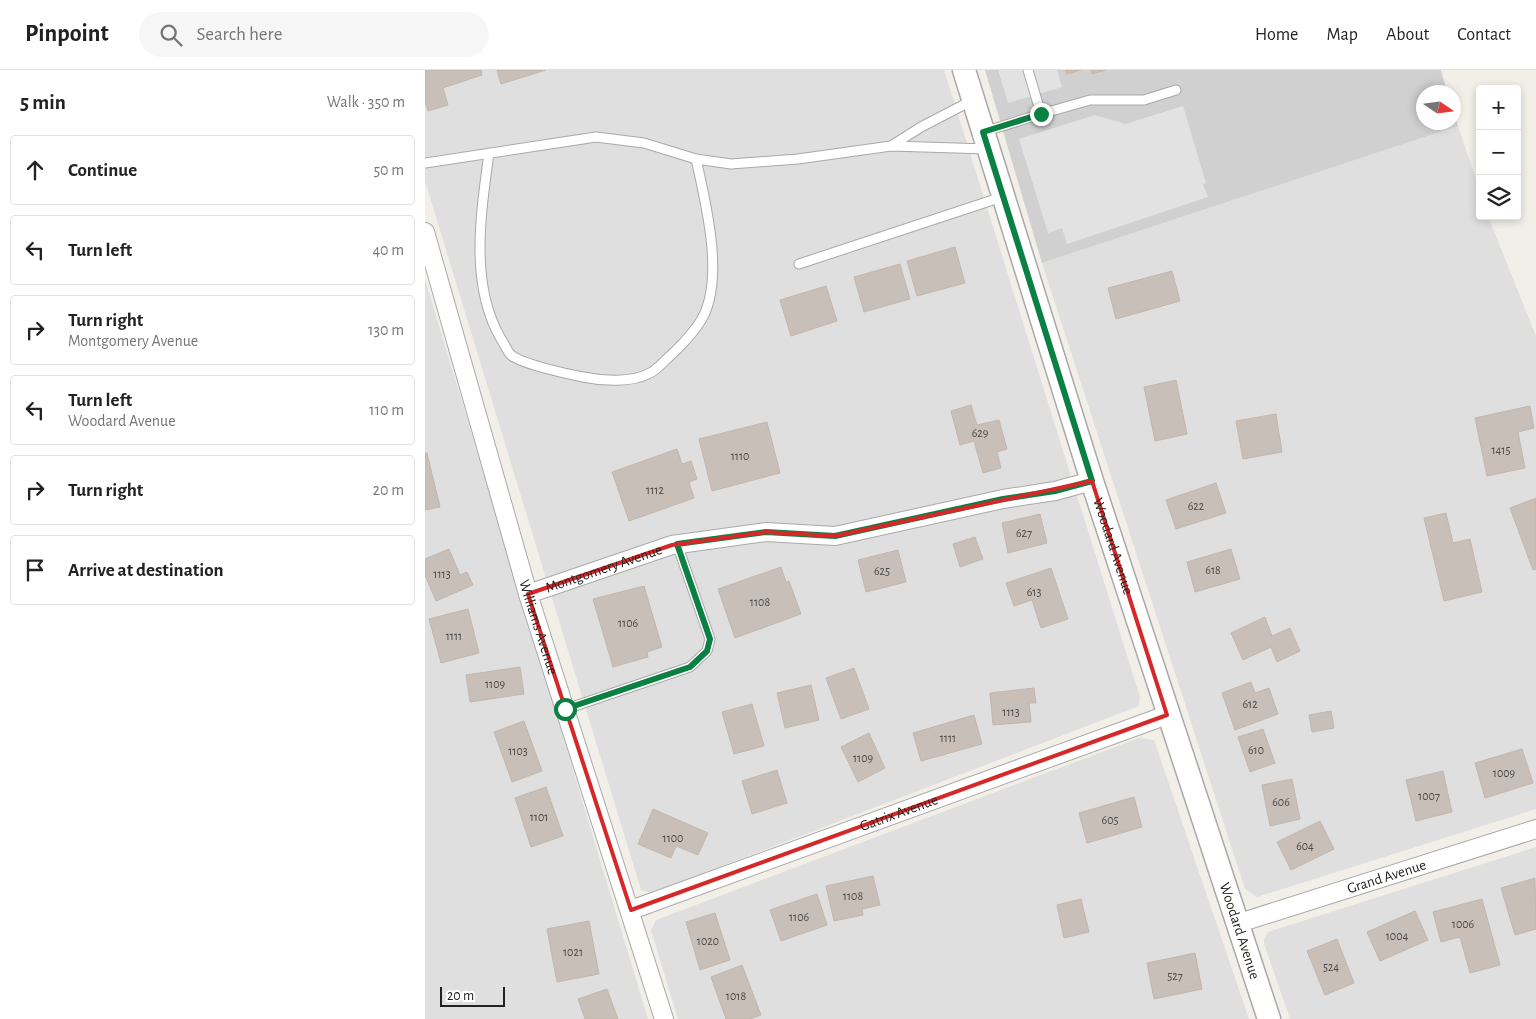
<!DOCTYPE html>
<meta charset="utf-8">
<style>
:root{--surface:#fff;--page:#f6f6f6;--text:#222;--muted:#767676;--line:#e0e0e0}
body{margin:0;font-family:"Alegreya Sans",sans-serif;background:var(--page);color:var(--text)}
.controls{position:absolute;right:15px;top:15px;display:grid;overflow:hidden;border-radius:5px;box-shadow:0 2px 8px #0003}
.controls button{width:45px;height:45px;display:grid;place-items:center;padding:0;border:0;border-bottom:1px solid var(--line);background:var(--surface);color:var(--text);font:25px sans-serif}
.compass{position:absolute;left:991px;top:15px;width:45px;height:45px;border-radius:50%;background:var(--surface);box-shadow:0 2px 8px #0003;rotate:103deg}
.scale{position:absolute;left:15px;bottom:12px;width:65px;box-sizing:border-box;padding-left:5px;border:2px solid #222;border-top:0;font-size:14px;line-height:18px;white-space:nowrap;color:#222;-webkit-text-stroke:4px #fff;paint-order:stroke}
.stop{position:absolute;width:15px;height:15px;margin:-11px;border:4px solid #0b8043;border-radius:50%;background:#fff}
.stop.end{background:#0b8043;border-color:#fff;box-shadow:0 1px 5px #0008}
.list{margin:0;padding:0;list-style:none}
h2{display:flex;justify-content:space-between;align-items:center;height:65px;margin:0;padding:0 20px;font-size:21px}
h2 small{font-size:16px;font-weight:400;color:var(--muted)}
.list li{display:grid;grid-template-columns:32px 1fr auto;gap:15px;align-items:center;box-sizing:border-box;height:70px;margin:0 10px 10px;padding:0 10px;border:1px solid var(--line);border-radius:5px}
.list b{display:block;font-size:19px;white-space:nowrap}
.list p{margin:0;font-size:16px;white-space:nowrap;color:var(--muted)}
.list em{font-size:16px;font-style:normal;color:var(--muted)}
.icon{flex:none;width:28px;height:28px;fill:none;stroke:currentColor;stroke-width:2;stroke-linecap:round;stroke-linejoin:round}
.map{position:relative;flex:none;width:1111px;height:949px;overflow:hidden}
header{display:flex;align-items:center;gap:30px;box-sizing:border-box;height:70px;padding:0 25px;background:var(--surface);border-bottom:1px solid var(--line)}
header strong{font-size:24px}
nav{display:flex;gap:28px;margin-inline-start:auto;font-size:18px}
.search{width:350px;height:45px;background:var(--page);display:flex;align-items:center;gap:12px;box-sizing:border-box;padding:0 18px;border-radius:28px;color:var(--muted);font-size:19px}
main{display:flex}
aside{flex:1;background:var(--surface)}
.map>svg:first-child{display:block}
.residential{fill:#e0dfdf}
.religious{fill:#d0d0d0}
.parking{fill:#e2e2e2}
.building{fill:#c7bfb8;stroke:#c4b6ab}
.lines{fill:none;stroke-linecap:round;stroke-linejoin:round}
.service-casing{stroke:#a9a9a9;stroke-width:11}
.minor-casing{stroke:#a9a9a9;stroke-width:20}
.tertiary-casing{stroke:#a9a9a9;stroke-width:25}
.service{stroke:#fff;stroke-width:9}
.minor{stroke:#fff;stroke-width:18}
.tertiary{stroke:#fff;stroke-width:22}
.route{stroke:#0b8043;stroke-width:6}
.marked{fill:none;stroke:#d62828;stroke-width:4;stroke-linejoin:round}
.labels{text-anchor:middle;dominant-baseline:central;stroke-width:4;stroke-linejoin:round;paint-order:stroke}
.number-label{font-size:12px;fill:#4b4948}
.street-label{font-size:15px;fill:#222;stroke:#fff}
</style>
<header>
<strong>Pinpoint</strong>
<div class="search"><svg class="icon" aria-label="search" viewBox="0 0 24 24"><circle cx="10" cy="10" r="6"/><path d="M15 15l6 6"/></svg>Search here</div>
<nav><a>Home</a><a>Map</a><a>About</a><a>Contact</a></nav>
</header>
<main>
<aside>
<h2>5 min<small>Walk · 350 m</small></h2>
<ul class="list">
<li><svg class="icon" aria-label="ahead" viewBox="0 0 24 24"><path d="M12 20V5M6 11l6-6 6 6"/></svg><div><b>Continue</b></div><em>50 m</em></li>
<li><svg class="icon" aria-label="left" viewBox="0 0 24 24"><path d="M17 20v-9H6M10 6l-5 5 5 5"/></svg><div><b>Turn left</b></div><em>40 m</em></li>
<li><svg class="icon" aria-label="right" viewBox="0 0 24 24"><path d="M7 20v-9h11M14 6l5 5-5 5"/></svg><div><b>Turn right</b><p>Montgomery Avenue</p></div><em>130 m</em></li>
<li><svg class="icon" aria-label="left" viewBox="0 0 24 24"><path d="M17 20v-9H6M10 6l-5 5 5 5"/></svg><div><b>Turn left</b><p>Woodard Avenue</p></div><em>110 m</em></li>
<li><svg class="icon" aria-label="right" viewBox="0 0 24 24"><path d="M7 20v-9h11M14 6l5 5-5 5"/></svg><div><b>Turn right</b></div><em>20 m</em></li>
<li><svg class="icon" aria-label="arrive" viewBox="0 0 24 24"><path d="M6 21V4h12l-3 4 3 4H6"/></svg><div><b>Arrive at destination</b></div></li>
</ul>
</aside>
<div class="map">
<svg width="1111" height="949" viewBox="0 0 1111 949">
<rect width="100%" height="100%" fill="#f2efe9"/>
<path class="residential" d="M0 0H519L715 627 714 636 227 823 216 820 0 111Z
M1033 56 1055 121V146H1063L1111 266V739L832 827 820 819 617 193Z
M0 209 223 949H0Z
M714 668 729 670 824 949H253L226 860 231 850Z
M1111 777V949H865L839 874V869L843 862Z"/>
<path class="religious" d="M560 0H1016L1022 22H998V52H1028L1029 43 1033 56 617 193Z"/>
<path class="parking" d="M573 0H632L637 17 583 33Z
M758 36 781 113 778 114 783 127 642 174 637 158 623 163 594 69 670 45 700 54Z"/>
<path class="building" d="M0 0H56L57 5 18 18 23 35 3 41 0 31Z
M72 0H121L76 14Z
M640 0H656L642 4Z
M666 0H681L667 4Z
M530 177 540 213 492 226 482 191Z
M475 194 485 229 439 242 429 207Z
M747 201 755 231 691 249 683 218Z
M401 216 412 251 366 266 355 230Z
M751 310 762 364 730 371 719 317Z
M546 335 552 355 574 350 582 379 572 382 576 398 558 403 549 371 535 375 526 341Z
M1105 336 1109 358 1093 362 1100 398 1062 406 1050 348Z
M851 344 857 382 818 389 811 351Z
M342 352 355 403 287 421 274 369Z
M252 379 257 394 266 391 272 409 264 412 269 428 204 451 187 402Z
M0 383H2L15 437 0 440Z
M791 413 801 443 751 459 741 430Z
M1111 428V499L1108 500 1085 438Z
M1021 443 1028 473 1045 469 1057 522 1019 531 999 448Z
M615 444 622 473 583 483 577 453Z
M550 467 558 489 535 497 528 474Z
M24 479 35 505 42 502 48 515 11 531 0 505V489Z
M806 479 815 509 770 522 762 492Z
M473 480 481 512 441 522 433 490Z
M356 497 361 512 364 511 376 544 310 568 293 519Z
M626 498 643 549 616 558 607 530 589 536 581 513Z
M219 516 237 577 222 582 223 587 188 597 168 529Z
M43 539 54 583 16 593 4 549Z
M840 547 847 566 865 558 875 581 852 592 846 577 818 590 806 563Z
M95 597 99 624 45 632 41 605Z
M429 598 444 639 416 649 401 608Z
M826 612 830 623 844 618 853 644 810 660 797 623Z
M386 615 394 650 360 658 352 623Z
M609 618 611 633H604L606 652 568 655 565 623Z
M327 634 339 676 309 684 297 642Z
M906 641 909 658 887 662 884 645Z
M549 645 557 674 496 691 488 663Z
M99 651 117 701 87 712 69 662Z
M838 659 850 693 825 702 813 667Z
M444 663 460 698 433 712 416 677Z
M1097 679 1108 713 1060 728 1050 693Z
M352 700 362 733 327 744 317 711Z
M1018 701 1027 742 991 751 981 710Z
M867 709 875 749 845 756 837 715Z
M121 717 138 766 106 777 90 728Z
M709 727 717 757 662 773 654 743Z
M228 739 283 763 273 785 251 776 246 788 213 774Z
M895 751 909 779 866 800 852 772Z
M448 806 455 835 437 839 438 845 409 851 401 816Z
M1110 808 1111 859 1090 865 1076 818Z
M392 824 402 855 356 871 345 840Z
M656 829 664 862 639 868 632 835Z
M1057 829 1075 895 1045 903 1035 867 1016 872 1008 842Z
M990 841 1003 870 955 891 942 862Z
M290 843 305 890 275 900 261 852Z
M164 851 174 904 132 912 122 859Z
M912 869 929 913 900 925 882 881Z
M770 883 777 919 729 929 722 893Z
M317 895 336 945 325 949H301L286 907Z
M182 919 193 949H160L153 929Z"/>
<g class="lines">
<defs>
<path id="service" d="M616 44 665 30H719L751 20
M558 62 616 44 603 0
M466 76 496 57 548 30
M64 83C56 143 44 214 76 269 79 273 82 281 86 285 97 294 142 304 158 307 177 311 207 313 225 303 232 300 239 291 245 286 255 277 265 266 273 255 302 216 281 134 271 89
M0 93 171 67 219 73 271 89 306 94 373 89 466 76 563 79
M374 194 577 127
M141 639 265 597 282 581 285 569 252 474"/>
<g id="minor">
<path id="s1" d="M0 162 103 524 239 949"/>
<path id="s2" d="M103 524 247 475 341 462 410 466 578 429 630 421 667 411"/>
<path id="s3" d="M206 840 742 645"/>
<path id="s4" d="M811 854 1111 759"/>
</g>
<g id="tertiary">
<path id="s5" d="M539 0 667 411 844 949"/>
</g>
</defs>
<use href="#service" class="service-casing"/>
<use href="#minor" class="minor-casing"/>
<use href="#tertiary" class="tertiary-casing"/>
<use href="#service" class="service"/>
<use href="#minor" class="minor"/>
<use href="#tertiary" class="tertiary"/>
</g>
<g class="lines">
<path class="route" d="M140 639 265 597 282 581 285 569 252 474 341 462 410 466 578 429 630 421 667 411 558 62 616 44"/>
</g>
<path class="marked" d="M667 411 742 645 206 840 103 524 247 475 341 462 410 466Z"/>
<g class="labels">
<g class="number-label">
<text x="555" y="363">629</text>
<text x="1076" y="380">1415</text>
<text x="315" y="386">1110</text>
<text x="230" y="420">1112</text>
<text x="771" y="436">622</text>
<text x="599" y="463">627</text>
<text x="788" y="500">618</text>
<text x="457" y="501">625</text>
<text x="17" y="504">1113</text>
<text x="609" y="522">613</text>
<text x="335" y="532">1108</text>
<text x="203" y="553">1106</text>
<text x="29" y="566">1111</text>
<text x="70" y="614">1109</text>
<text x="825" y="634">612</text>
<text x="586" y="642">1113</text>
<text x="523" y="668">1111</text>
<text x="831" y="680">610</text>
<text x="93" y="681">1103</text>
<text x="438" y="688">1109</text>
<text x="1079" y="703">1009</text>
<text x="1004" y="726">1007</text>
<text x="856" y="732">606</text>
<text x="114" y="747">1101</text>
<text x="685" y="750">605</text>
<text x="248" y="768">1100</text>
<text x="880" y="776">604</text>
<text x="428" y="826">1108</text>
<text x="374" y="847">1106</text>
<text x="1038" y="854">1006</text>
<text x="972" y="866">1004</text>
<text x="283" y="871">1020</text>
<text x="148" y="882">1021</text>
<text x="906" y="897">524</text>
<text x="750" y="906">527</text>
<text x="311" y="926">1018</text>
</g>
<g class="street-label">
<text stroke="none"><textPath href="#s5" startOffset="499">Woodard Avenue</textPath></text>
<text stroke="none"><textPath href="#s2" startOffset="80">Montgomery Avenue</textPath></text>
<text stroke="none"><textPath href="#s1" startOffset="411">Williams Avenue</textPath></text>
<text stroke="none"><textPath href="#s3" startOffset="285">Gatrix Avenue</textPath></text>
<text stroke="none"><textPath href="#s4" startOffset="158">Grand Avenue</textPath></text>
<text stroke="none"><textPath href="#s5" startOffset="904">Woodard Avenue</textPath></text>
</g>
</g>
</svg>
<div class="controls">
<button>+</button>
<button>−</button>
<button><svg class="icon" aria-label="layers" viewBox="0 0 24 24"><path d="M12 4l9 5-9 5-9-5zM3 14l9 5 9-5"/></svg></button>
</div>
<svg class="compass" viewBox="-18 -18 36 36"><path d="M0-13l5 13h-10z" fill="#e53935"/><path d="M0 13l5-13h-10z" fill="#767676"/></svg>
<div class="scale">20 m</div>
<div class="stop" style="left:140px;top:639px"></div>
<div class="stop end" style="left:616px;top:44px"></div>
</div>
</main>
